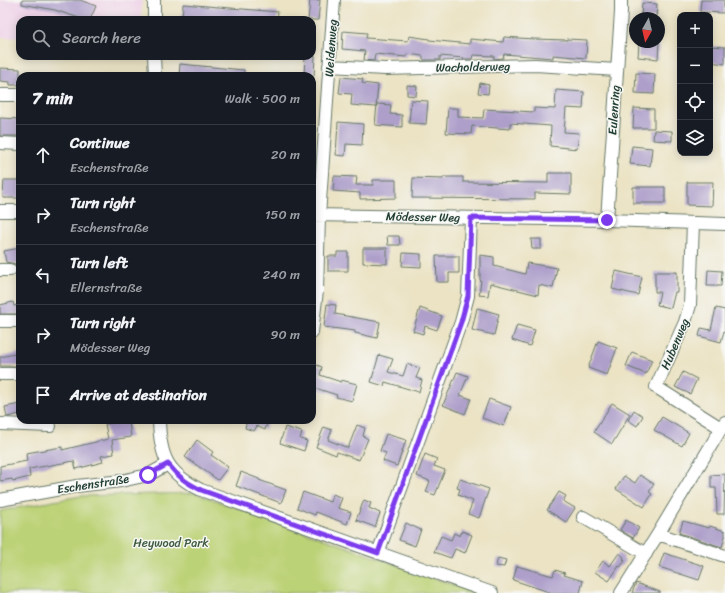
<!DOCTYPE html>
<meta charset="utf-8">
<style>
:root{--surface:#171b24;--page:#20242c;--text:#f1f3f6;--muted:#9ea1a6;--line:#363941}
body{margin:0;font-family:Sriracha,sans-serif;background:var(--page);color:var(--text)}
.controls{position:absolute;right:12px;top:12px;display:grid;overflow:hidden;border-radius:8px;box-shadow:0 2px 10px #0003}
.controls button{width:36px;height:36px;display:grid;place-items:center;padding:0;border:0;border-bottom:1px solid var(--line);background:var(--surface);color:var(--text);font:20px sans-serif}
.compass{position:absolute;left:629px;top:12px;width:36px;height:36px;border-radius:50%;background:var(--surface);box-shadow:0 2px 10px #0003;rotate:188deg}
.stop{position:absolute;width:12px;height:12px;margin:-9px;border:3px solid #7c3aed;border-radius:50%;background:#fff}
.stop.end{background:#7c3aed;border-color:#fff;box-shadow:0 1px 4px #0008}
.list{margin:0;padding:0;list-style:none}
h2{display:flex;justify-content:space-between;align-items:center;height:52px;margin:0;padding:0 16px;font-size:17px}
h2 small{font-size:13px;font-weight:400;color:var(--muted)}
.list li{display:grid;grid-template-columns:26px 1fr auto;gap:12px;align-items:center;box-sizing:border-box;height:60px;padding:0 16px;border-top:1px solid var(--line)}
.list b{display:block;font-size:15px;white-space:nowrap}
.list p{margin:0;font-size:13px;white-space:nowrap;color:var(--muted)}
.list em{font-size:13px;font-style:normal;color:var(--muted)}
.icon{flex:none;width:22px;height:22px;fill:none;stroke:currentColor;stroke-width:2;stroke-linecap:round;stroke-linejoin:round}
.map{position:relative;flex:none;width:725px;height:593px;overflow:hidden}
.search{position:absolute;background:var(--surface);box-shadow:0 2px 10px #0003;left:16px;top:16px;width:300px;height:44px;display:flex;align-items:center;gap:10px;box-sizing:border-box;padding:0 14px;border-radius:12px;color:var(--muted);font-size:15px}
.panel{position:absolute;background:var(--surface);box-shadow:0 2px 10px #0003;left:16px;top:72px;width:300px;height:352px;border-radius:12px}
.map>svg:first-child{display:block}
.built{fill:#eed0e7}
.green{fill:#bcd276;stroke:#6e8855}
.building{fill:#ad9fca}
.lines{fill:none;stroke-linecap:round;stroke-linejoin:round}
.minor-casing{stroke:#676;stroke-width:14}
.minor{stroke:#fff;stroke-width:12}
.route{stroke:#7c3aed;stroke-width:5}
.labels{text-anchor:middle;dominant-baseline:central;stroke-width:3;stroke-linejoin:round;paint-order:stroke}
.street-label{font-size:12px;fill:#1f3d34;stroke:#f6f6f2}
.park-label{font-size:12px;fill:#3e5b41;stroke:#f6f6f2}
</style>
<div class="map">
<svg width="725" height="593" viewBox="0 0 725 593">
<rect width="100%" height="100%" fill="#f6f6f2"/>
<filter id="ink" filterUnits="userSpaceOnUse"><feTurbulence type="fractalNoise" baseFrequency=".025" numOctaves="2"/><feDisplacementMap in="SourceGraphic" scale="8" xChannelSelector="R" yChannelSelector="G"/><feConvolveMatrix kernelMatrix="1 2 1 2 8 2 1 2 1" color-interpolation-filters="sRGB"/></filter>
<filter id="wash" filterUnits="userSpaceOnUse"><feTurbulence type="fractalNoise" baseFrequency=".012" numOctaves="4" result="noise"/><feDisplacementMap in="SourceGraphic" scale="16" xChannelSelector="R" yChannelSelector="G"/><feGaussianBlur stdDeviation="0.9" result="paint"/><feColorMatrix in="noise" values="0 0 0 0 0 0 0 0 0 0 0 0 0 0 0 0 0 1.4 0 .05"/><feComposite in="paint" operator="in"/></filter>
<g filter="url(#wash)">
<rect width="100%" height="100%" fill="#ebe3c4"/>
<path class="built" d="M0 0H142L141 20H20V38L0 37Z"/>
<path class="green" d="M195 493 476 593H0V511L81 496Z"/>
<g id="blocks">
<path class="building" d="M22 0H80L96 6 90 20H85L55 10 22 4Z
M310 0H320L318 20H308Z
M701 0H724V13L700 12Z
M642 3 657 4 656 18H641Z
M183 4 278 12 277 20H182Z
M343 31 367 33 366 38 408 41 409 36 429 39V40L470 44V39L503 42 504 37 534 39 567 40V39L587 40 586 58 553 55V58L504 54 503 58 494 59V56L473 55 472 59H463L464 58 440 56V60H423V56L407 54 406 57 375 54 374 61 364 60 365 51 342 49Z
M639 42H659L658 59 638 57Z
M710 46 725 47V64L710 62Z
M305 56H315L314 76H304Z
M180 64 244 70V76H179Z
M0 68 20 69V85H10V82L0 81Z
M636 73 655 74 654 94 635 93Z
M341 77 363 79 362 83 378 85 376 107 351 105 352 94 339 93Z
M480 83 489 85 488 94 478 93Z
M407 85 417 86 416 96 407 95Z
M556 90 584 92 583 109 566 108 564 132 579 133 577 149 550 146 551 126 510 123V129L472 126 471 134 446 133 448 108H458V117L483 118 484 109 534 112V108L555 109Z
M411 100 428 101 426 124 409 123Z
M377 104 391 105 390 114 402 115V127L375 125Z
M634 108 654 109V128H633Z
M0 118 19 119 18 136H0Z
M338 122 363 124 362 145 346 144 345 156 336 155Z
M654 130 672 131V141L653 140Z
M632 146 652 148 650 166 630 164Z
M548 173H571V194L535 193V199L412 198 413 178 443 179V177H463V182L548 183Z
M334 176 357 177 356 185H373V180H396V198L360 199V193L333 191Z
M4 180H20V198H3Z
M687 182H713L712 206 687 205Z
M633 187H665V203H633Z
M387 236H399L400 245H388Z
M531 239H541V249H532Z
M20 248V264H15L6 262 4 251Z
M363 248H387V264L363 263Z
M337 252H348V271H328V256H337Z
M403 253 421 254V267L402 266Z
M480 255 494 257V266L525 274 527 263 557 268 553 288 539 285 538 295 490 283 488 296 479 295 481 281 480 280Z
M436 256H459V273H449V282H437Z
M708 270 722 271 721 286H707Z
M616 271 642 277 638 295 612 289Z
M655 272H677V292H675L671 308 657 305 660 292H655Z
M13 302 14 306 20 305V314H0V305Z
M327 304 336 305 335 314 380 322 377 338 355 333V331L324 327Z
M420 308 442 316 437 330 425 326 423 334 413 331Z
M477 308 499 314 494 335 472 330Z
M716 308 725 310V332L724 331 721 342 699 336 701 328 711 330Z
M517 325 535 330 530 346 512 340Z
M598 341 617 348 607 375 588 368Z
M632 352 652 360 646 374 626 366Z
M20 353V366H0V357Z
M379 355 393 359 388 372 403 376 407 364 420 368 416 378 422 380 419 392 385 382 384 386 371 382Z
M314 364 322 367 320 375 341 382V380L357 384 352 401 336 397 337 395 315 388 313 393H312V371Z
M457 372 468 376 460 395 471 399 465 414 443 405Z
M683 372 697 379 690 394 675 387Z
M489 399 511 407 504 426 482 418Z
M612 403 630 414 612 444 594 432Z
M20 404V414L7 417 5 407Z
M634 410 643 416 637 426 628 420Z
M662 417 689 433 682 446 654 430Z
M247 420H268L265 430 257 426 254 431 245 428Z
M129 421 131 437 112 440 114 454 101 456 103 462 76 469 74 461 29 469 30 477 13 481 12 479 0 481V466L27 461 26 453 62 447V450L108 439 105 424Z
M357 425 365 428 363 436 368 439 359 460 337 452 336 455 316 447 324 427 332 430 328 440 348 448Z
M285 427 302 432 300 439 307 441 304 451 280 443Z
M386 434 406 440 397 466 383 461 386 453 380 451Z
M197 440 213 452 211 455 228 467 218 480 185 457Z
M425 454 437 459 434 466 445 470 435 495 426 492 430 481 417 476Z
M241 472 259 479V480L286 490 281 503 236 486Z
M725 474 724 514H717L716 488H711V475Z
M640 475 654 484 649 492 652 494 644 507 616 489 624 476 635 483Z
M460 479 489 489 479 518 468 514 473 501 458 495 460 489 457 488Z
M303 492 330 502 333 494 342 498 338 508 351 512 347 524 316 512 315 515 297 508Z
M559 492 566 496 563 501 575 508 566 522 547 510Z
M364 500 371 503 369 508 380 513 375 527 356 520Z
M626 520 639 528 633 538 620 530Z
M683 521 709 528 710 526 725 531V537L722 547 679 533Z
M406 523 421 530 415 546 399 540Z
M462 531 472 535 465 553 455 549 451 558 434 552 441 536 451 540 454 533 460 536Z
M619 553 624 557 623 559 625 561 620 567 619 566 609 581 595 572 603 561 610 566Z
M664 553 704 566 699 580 659 567Z
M498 558 506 560 504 567 496 566Z
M517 566 553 576 555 570 565 573 564 575 583 581 580 593H552L513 580Z
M636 583 660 592V593H632Z"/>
</g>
</g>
<g filter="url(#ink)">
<use href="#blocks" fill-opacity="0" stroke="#676" stroke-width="1"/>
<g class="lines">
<defs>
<path id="minor" d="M154 0V20
M154 56 155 76
M329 66 385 69 535 65 617 70
M0 95H20
M0 143 20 144
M0 211H20
M312 215 607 220 725 224
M607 220 621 12V0
M693 223 690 305 685 322 656 387 721 428
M0 270H10
M0 321H20
M312 332 317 291 319 216 334 0
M0 374H20
M159 420C160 457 167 473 201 490L492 593
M0 424 50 426
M0 500 77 486 121 481 148 475 168 464
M583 517 646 554
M658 534 725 556
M378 553 461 322 468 296 471 218
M621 593 658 534 725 422"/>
</defs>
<use href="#minor" class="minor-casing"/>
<use href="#minor" class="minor"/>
</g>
</g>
<g class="lines" filter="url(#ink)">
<path class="route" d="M148 475 168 464C178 477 187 483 201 490L378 553 461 322 468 296 471 218 607 220"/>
</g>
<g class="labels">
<g class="street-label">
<text transform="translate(331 48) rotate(-86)">Weidenweg</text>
<text transform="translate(473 67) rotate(-1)">Wacholderweg</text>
<text transform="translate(614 110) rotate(-86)">Eulenring</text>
<text transform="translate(423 217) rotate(1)">Mödesser Weg</text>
<text transform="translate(675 344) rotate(-67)">Hubenweg</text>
<text transform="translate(93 484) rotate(-9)">Eschenstraße</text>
</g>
<g class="park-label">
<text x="171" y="543">Heywood Park</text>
</g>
</g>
</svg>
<div class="controls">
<button>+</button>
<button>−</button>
<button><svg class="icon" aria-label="locate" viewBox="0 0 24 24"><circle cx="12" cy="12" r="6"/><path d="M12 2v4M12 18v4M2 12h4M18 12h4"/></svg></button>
<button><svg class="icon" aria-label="layers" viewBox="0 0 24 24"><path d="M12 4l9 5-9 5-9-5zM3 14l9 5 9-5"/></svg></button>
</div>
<svg class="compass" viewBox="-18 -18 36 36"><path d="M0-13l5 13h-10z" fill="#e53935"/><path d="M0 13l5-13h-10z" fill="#9ea1a6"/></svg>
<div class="stop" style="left:148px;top:475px"></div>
<div class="stop end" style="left:607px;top:220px"></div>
<div class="search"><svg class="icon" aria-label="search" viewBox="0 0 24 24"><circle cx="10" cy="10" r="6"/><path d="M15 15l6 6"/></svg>Search here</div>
<section class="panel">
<h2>7 min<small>Walk · 500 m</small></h2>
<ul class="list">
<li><svg class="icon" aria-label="ahead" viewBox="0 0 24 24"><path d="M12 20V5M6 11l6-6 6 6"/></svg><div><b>Continue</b><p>Eschenstraße</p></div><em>20 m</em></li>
<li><svg class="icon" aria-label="right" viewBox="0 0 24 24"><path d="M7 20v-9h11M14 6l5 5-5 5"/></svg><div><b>Turn right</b><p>Eschenstraße</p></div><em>150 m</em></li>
<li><svg class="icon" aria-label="left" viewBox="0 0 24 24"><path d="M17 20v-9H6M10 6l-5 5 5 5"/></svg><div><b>Turn left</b><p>Ellernstraße</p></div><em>240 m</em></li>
<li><svg class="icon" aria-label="right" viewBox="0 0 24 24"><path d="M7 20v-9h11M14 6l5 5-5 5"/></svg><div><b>Turn right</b><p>Mödesser Weg</p></div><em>90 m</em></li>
<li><svg class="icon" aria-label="arrive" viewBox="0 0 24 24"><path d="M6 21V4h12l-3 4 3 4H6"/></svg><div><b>Arrive at destination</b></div></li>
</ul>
</section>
</div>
